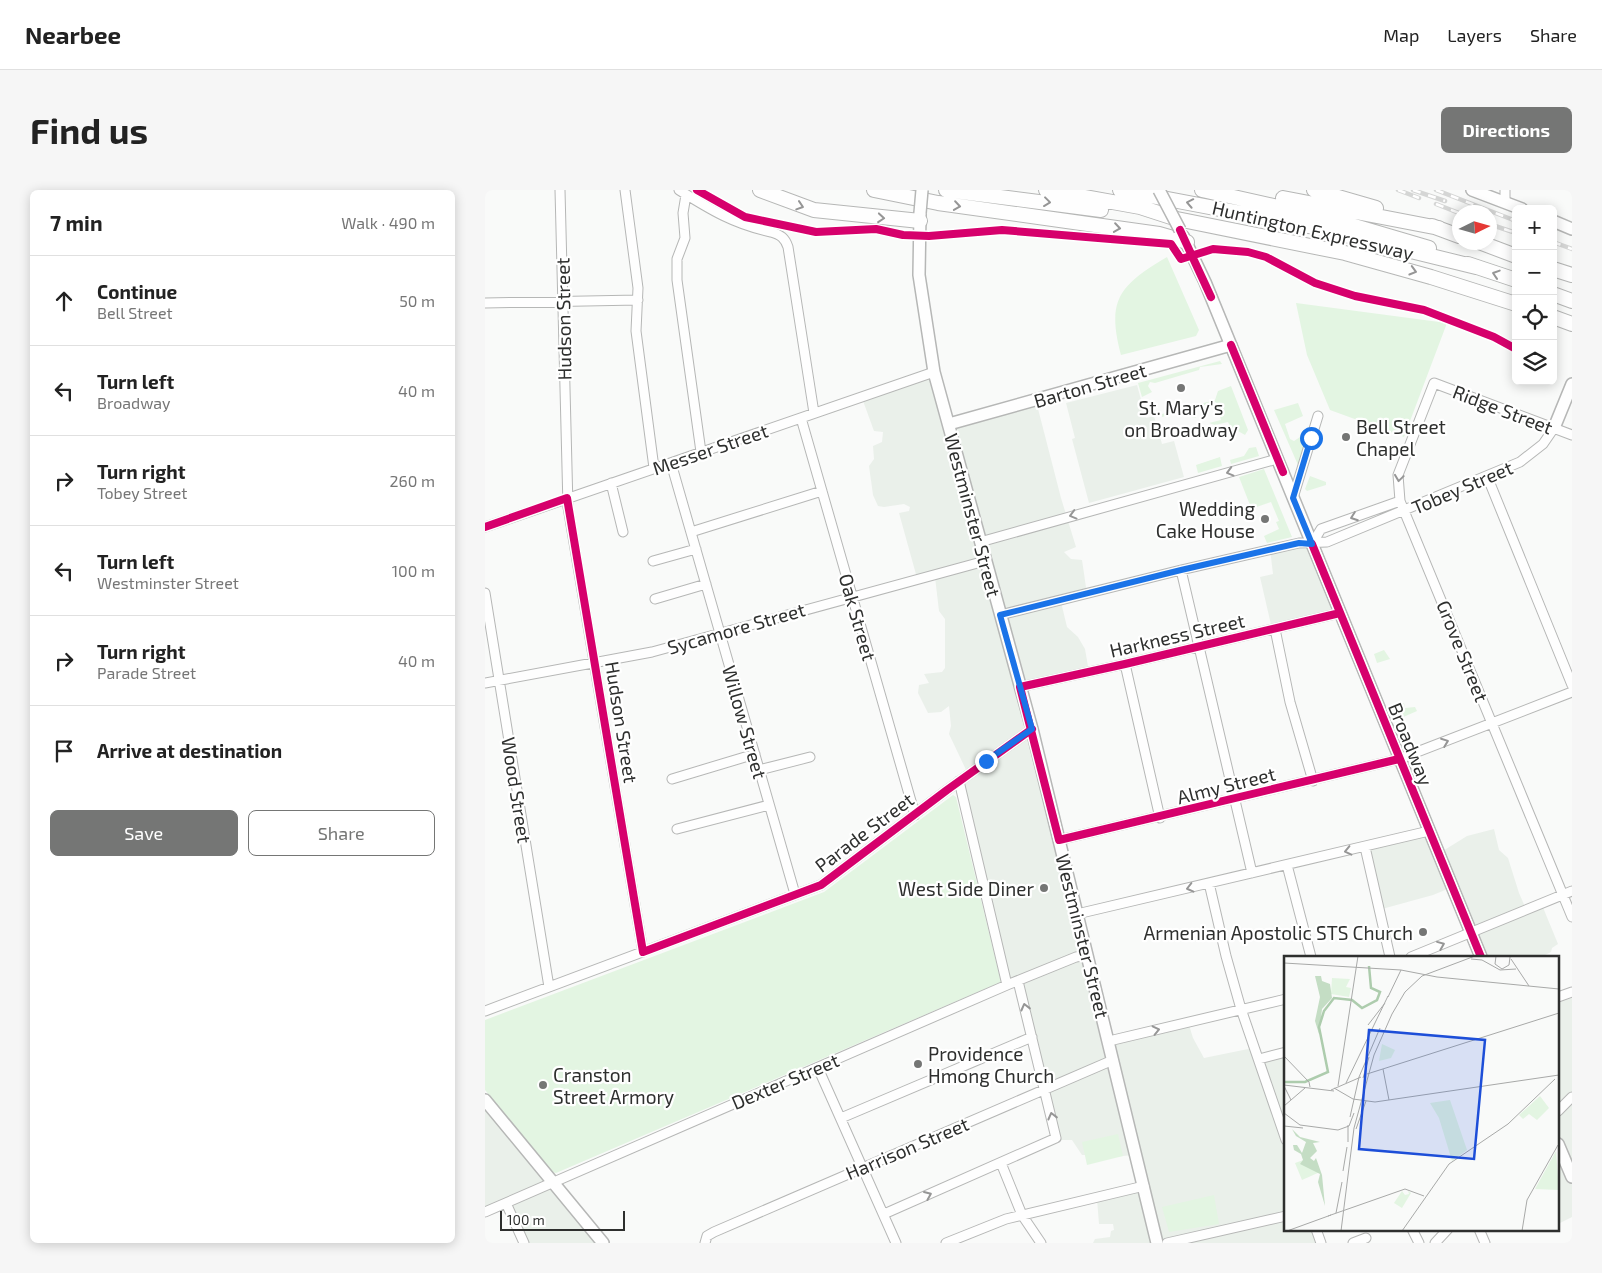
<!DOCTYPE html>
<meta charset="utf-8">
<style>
:root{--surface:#fff;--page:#f6f6f6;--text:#222;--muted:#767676;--line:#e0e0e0;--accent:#757675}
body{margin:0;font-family:"Exo 2",sans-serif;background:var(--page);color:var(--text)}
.controls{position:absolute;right:15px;top:15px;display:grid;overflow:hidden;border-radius:8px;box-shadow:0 2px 12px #0003}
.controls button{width:45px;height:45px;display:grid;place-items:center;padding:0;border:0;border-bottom:1px solid var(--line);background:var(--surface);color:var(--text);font:25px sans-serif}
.compass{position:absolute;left:967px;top:15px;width:45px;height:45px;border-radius:50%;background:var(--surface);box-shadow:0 2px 12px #0003;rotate:85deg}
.scale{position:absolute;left:15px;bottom:12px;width:125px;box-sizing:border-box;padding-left:5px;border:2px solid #2e2f2e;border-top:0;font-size:14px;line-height:18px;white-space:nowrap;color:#2e2f2e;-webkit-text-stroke:4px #fff;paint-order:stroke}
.stop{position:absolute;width:15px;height:15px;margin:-11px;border:4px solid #1a73e8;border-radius:50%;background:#fff}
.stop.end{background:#1a73e8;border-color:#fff;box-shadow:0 1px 5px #0008}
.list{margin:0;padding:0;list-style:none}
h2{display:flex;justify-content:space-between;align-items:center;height:65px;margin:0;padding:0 20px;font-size:21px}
h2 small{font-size:16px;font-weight:400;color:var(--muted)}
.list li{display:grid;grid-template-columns:32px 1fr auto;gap:15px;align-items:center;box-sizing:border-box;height:90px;padding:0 20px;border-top:1px solid var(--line)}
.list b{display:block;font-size:19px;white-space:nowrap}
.list p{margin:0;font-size:16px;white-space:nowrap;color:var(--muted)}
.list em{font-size:16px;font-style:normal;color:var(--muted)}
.actions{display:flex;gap:10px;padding:15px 20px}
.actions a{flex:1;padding:11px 0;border:1px solid var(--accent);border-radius:8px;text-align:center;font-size:18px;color:var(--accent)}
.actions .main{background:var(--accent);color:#fff}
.icon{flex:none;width:28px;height:28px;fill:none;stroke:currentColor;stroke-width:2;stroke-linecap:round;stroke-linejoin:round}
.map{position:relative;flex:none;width:1087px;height:1053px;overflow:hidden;border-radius:8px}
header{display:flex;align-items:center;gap:30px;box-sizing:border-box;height:70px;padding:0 25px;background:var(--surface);border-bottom:1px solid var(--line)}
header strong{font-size:24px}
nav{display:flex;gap:28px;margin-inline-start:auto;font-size:18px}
.intro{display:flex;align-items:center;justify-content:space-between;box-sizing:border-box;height:120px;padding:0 30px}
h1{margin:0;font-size:35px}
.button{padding:12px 22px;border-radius:8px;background:var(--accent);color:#fff;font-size:18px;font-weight:700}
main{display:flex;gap:30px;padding:0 30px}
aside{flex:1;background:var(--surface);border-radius:8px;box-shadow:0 2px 12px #0003}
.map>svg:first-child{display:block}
.built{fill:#eaf0ea}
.green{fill:#e3f5e2}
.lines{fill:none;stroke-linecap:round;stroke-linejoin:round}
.minor-casing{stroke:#b6b7b6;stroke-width:11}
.major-casing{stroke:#b6b7b6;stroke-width:14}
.highway-casing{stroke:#b6b7b6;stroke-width:16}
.minor{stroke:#fefefe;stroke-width:9}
.major{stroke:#fefefe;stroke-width:11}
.highway{stroke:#fefefe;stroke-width:14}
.rail-casing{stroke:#d5d6d5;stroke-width:4.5}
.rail{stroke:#fff;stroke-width:2.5;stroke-dasharray:8;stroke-linecap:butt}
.major-bridge-casing{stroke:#b6b7b6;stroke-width:14;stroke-linecap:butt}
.major-bridge{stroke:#fefefe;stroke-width:11}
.cycleway-casing{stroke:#fff;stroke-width:11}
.cycleway{stroke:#d6006c;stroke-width:8}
.oneway{stroke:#969696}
.route{stroke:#1a73e8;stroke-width:6}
.poi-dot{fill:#757675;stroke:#fff;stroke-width:2}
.labels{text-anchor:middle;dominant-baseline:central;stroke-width:4.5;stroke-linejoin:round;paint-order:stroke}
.street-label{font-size:19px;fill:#2e2f2e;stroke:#fff}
.poi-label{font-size:19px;fill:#2e2f2e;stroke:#fff;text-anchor:start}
.inset-river{fill:none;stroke:#adccad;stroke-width:2.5}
.inset-road{fill:none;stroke:#a8a9a8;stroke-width:1}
.view{fill:#1d4ed8;fill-opacity:0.15;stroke:#1d4ed8;stroke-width:2.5}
.inset-edge{fill:none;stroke:#2e2f2e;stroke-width:2.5}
</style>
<header>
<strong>Nearbee</strong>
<nav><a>Map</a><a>Layers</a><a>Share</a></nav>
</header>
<div class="intro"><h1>Find us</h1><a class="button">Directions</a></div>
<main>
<aside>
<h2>7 min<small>Walk · 490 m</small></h2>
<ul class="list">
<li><svg class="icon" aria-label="ahead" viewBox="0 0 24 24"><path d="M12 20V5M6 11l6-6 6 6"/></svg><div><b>Continue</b><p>Bell Street</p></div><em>50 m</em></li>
<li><svg class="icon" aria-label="left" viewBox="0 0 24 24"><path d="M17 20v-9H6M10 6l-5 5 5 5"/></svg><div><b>Turn left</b><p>Broadway</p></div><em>40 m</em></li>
<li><svg class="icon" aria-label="right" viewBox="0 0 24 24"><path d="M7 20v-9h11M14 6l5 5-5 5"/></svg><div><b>Turn right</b><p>Tobey Street</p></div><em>260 m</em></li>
<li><svg class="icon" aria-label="left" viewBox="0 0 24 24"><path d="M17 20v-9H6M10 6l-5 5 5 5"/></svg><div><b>Turn left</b><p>Westminster Street</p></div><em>100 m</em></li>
<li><svg class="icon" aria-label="right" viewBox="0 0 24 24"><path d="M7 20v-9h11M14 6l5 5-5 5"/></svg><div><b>Turn right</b><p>Parade Street</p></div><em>40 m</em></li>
<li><svg class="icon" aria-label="arrive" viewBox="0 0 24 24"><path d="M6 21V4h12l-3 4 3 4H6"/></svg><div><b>Arrive at destination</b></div></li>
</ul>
<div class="actions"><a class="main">Save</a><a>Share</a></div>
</aside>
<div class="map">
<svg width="1087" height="1053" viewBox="0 0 1087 1053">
<rect width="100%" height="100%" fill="#f9faf9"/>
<path class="built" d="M447 184 461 234 551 211 576 308 591 357 579 362 586 369 597 370 602 404 576 412 582 437 593 447 600 459 604 482 536 497 625 851 704 835 708 848 719 868 768 858 772 870 801 863V1039H829L833 1053H608L610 1049 625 1047 626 1041 629 1040 628 1034H614L612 1009 654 999 647 965 613 969 605 965H597L587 950H569L532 795 522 796 472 595 483 584 464 544 466 536 464 516 456 522 443 523 433 503 434 495 444 493 439 484 457 482 460 478V429L454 421 450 387 432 388 414 323 424 321 425 317 419 314 399 317 393 316 388 305 384 276 389 269 388 256 397 252 398 242 389 241 377 208Z
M652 195 661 228 669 226 677 254 689 251 699 287 604 313 587 249 590 248 581 213Z
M822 350 852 424 787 439 775 387 788 384 785 359Z
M1009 639 1014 660 1023 668 1034 703 1041 719 1057 715 1073 754 1067 758 1066 762 1056 767H994L965 698 948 705 897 719 883 656 940 642 953 664 982 646Z
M1087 802V1027L1073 1034V808Z
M0 914 114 1053H35L19 1016 0 1023Z"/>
<path class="green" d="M682 67 714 140 711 146 636 165C621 109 635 95 682 67Z
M811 113 962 133 919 247 845 220 822 165Z
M735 171 737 174 715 177 714 180 670 193 665 192 663 196 667 202 657 207 653 193Z
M746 196 763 240 760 245 753 241 748 242 743 232 730 235 724 233 736 230 731 212 708 218 711 228 707 227 705 220 706 227H698L696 222 677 227V224L730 210 733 201Z
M813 213 818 226 800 234 805 249 809 251 818 245H823L813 275 789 220Z
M771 257 774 266 746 274 745 270 759 266 764 258Z
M735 267 737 276 713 283 711 275Z
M779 279 807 347 782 353 779 346 794 339 791 332 794 331 786 312 757 322 756 318 765 315 754 287Z
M825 286 841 292V295L822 301 820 299Z
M899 460 905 469 892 473 889 464Z
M915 513H919L920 518 930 517 932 521 916 528 910 515Z
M468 605 471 607 516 792 71 983 67 982 0 900V830L339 702Z
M633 944 638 966 602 975 597 952Z
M729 1005 734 1034 684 1042 677 1017Z"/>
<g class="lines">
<defs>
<path id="minor" d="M75 0 83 317 158 762
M140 0 153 98 151 141 169 278
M194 0C226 20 249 34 286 42 296 45 300 48 303 57L329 223
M201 5 198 23 200 48 192 69V90L216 262
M1020 12V0
M0 113 153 110
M316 228 430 625
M1087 245 949 193 913 285 915 311 1087 727
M186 273 310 704
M1002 286 1087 495
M126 293 138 342
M808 308 833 226
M0 337 449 182
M206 342 337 301
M495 352 792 269
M827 354 836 339 915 311
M168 371 211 359
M696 380 767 683
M0 403 64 797
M170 409 221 394
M515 425 696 380 814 353 842 352 1035 272 1058 254 1069 238
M790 439 805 512 828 591
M640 474 675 628
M0 493 167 462 500 371
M535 497 640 474 855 423
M274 580 325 567
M187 589 270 564
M474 591 522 795
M192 639 284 615
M574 650 914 569 1087 502
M880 657 905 767
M802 675 826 767
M724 693 741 766 756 819 801 950
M592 724 944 641
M926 767 1087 701
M1073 807 1087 802
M0 821 336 695 462 600 547 539
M624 851 801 809
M774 869 801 862
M333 878 411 1053
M1073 921 1087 907
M356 928 547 847
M516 973 537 1025 556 1053
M21 1013 39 1053
M0 1022 522 795 591 767 602 765
M399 1024 571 948 533 791
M831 1039 836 1053
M927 1039 934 1053
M994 1039 1000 1053
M220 1053 222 1046 229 1042 628 870
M461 1053 521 1029 659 996
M682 1053 801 1026
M868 1053 881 1048
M950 1053 963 1039"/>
<path id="major" d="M987 0 1037 19
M435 24 434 85 449 182 547 539 672 1053
M1068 31 1087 39
M698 46 720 92 996 767
M464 234 746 155
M1069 238 1087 194
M0 910 118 1053
M1073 954 1087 987"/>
<path id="highway" d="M275 0 329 20 435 31
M389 0 453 13 674 44 702 52
M461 0 616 20
M561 0 655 17 692 29 860 63 946 87 1031 114
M635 0 824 36 991 77
M717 0 842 28 944 58
M829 0 891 18
M798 8 954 38
M947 36 974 46
M994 52 1031 66
M983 74 1031 90
M1068 79 1087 85
M1068 104 1087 111
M1068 127 1087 134"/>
</defs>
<use href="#minor" class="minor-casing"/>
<use href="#major" class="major-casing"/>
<use href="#highway" class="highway-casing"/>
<use href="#minor" class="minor"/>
<use href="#major" class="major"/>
<use href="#highway" class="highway"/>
<defs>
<path id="rail" d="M913 0 934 8
M928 0 960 11
M951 0 1031 31
M951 14 974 23
M1004 34 1031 43
M1068 52 1087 59"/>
</defs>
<use href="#rail" class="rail-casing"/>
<use href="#rail" class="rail"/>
<defs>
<path id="major-bridge" d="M674 0 695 40
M435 23 437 0"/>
</defs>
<use href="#major-bridge" class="major-bridge-casing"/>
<use href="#major-bridge" class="major-bridge"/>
<defs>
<path id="cycleway" d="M212 0 260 27 331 42 391 39 418 45 444 46 517 40 686 54 696 69 728 59 763 62 781 67 830 93 870 106 939 120 1009 147 1031 159
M695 40 726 107
M746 155 798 282
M0 337 82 308 158 762 336 695 462 600 547 539
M827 354 996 767
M855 423 640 474 535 497 574 650 914 569"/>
</defs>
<use href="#cycleway" class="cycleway-casing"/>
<use href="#cycleway" class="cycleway"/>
</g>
<defs><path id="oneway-chevron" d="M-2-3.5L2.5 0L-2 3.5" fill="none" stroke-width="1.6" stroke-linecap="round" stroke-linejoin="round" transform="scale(1.25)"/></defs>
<g class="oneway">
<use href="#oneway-chevron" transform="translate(562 12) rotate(7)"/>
<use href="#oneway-chevron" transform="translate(705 13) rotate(-169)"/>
<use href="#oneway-chevron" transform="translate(315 16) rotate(18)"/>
<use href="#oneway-chevron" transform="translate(472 16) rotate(8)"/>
<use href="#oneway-chevron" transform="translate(396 28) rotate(5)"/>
<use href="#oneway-chevron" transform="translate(632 38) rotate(8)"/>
<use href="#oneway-chevron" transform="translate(928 81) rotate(16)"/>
<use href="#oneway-chevron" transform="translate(1011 84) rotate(-162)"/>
<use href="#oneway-chevron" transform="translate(745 282) rotate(165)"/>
<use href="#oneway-chevron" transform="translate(914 288) rotate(98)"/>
<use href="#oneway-chevron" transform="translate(588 325) rotate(165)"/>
<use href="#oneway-chevron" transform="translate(869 327) rotate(160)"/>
<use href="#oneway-chevron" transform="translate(960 552) rotate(-21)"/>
<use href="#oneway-chevron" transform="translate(863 661) rotate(167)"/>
<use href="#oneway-chevron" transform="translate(705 698) rotate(166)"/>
<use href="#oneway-chevron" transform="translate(956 755) rotate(-22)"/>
<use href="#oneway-chevron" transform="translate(540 817) rotate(-104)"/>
<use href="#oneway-chevron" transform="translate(671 840) rotate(-13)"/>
<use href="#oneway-chevron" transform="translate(567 926) rotate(-104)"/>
<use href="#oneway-chevron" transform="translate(443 1005) rotate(-23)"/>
</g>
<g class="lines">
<path class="route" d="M501 571 547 539 515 425 696 380 814 353 827 354 808 308 826 248"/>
</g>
<g class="poi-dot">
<circle cx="696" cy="198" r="5"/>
<circle cx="861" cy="247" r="5"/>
<circle cx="780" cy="329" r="5"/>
<circle cx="559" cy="698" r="5"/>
<circle cx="938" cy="742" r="5"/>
<circle cx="433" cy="874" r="5"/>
<circle cx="58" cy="895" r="5"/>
</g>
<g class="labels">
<g class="street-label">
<text transform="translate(828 40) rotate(13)">Huntington Expressway</text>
<text transform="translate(78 129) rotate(-91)">Hudson Street</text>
<text transform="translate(605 195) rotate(-16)">Barton Street</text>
<text transform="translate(1018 219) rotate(21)">Ridge Street</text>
<text transform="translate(225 259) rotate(-19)">Messer Street</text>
<text transform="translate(977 297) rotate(-23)">Tobey Street</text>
<text transform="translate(488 325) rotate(75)">Westminster Street</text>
<text transform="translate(373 427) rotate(74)">Oak Street</text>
<text transform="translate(251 438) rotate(-16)">Sycamore Street</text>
<text transform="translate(692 445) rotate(-13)">Harkness Street</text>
<text transform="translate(978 461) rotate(68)">Grove Street</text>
<text transform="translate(137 532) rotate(81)">Hudson Street</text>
<text transform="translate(260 532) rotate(74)">Willow Street</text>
<text transform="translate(926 554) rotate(68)">Broadway</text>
<text transform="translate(741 595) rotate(-14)">Almy Street</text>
<text transform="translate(32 600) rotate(81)">Wood Street</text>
<text transform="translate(379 642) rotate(-37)">Parade Street</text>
<text transform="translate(598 746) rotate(76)">Westminster Street</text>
<text transform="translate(300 891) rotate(-23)">Dexter Street</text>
<text transform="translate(422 958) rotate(-23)">Harrison Street</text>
</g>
<g class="poi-label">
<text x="696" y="217" text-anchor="middle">St. Mary's<tspan x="696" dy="22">on Broadway</tspan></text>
<text x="871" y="236">Bell Street<tspan x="871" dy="22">Chapel</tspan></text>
<text x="770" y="318" text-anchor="end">Wedding<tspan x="770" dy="22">Cake House</tspan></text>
<text x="549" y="698" text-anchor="end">West Side Diner</text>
<text x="928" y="742" text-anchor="end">Armenian Apostolic STS Church</text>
<text x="443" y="863">Providence<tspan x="443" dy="22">Hmong Church</tspan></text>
<text x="68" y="884">Cranston<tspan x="68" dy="22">Street Armory</tspan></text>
</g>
</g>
<g transform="translate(799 766)">
<rect width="275" height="275" fill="#f9faf9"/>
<path d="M48 22 66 23 62 31 67 32 65 41 47 38ZM98 88 111 94 107 102 95 105ZM256 140 265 152 253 164 245 158 239 163 235 159ZM166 144 183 194 168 205 155 162 146 147ZM272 195 275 234 251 233ZM25 202 28 209 33 208 36 216 18 224 11 207ZM118 235 121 239 125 238 124 235 127 237 118 252 110 247Z" fill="#e3f5e2"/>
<path d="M31 20H37L38 25 46 28 48 42 38 53 35 78 31 65 36 41ZM8 173 16 181 36 186 29 187 33 195 26 202 30 205 32 202 38 219 41 250 34 226 36 218 16 208 19 204 17 198 10 194 9 189H13L18 197 22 186 12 180Z" fill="#c4ddc4"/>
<path class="inset-river" d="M0 126H21L44 116 35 71 40 55 50 42 68 44 78 52 93 44 96 36 87 32 85 10"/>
<path class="inset-road" d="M212 0 211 8 218 13 225 9 226 1M187 3 198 4 216 14 232 13M227 3 245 30M0 7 117 14 153 21 275 33M104 41 117 14M84 69 101 47M0 100 25 126 26 131M99 113 105 144M83 118 275 57M79 122 85 101M62 127 104 40M0 129 50 135M0 130 7 144M54 130 74 0M50 132 69 143 91 146 275 119M47 134 77 121M0 150 21 132M0 157 16 169 54 174 65 170 70 157M66 161 75 121 96 72M0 170 19 172M72 173 82 145M64 186V169M59 215 63 191M52 257 58 226M44 260 121 233 140 240M3 275 47 259M57 275 70 172 90 99 108 58 121 36 138 20 191 0M118 275 165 208 224 168 271 123M238 275 243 244 274 189"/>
<path class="view" d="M85 74 201 84 190 203 75 193Z"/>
<rect width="275" height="275" class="inset-edge"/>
</g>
</svg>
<div class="controls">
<button>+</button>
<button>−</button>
<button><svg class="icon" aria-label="locate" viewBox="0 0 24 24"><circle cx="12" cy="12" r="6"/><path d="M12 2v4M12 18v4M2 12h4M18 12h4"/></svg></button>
<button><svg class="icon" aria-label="layers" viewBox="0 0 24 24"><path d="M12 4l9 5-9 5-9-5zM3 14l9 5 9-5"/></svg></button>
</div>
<svg class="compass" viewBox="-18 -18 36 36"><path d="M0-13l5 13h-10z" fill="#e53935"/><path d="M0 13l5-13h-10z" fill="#767676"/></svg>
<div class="scale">100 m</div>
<div class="stop" style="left:826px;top:248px"></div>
<div class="stop end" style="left:501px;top:571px"></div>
</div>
</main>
